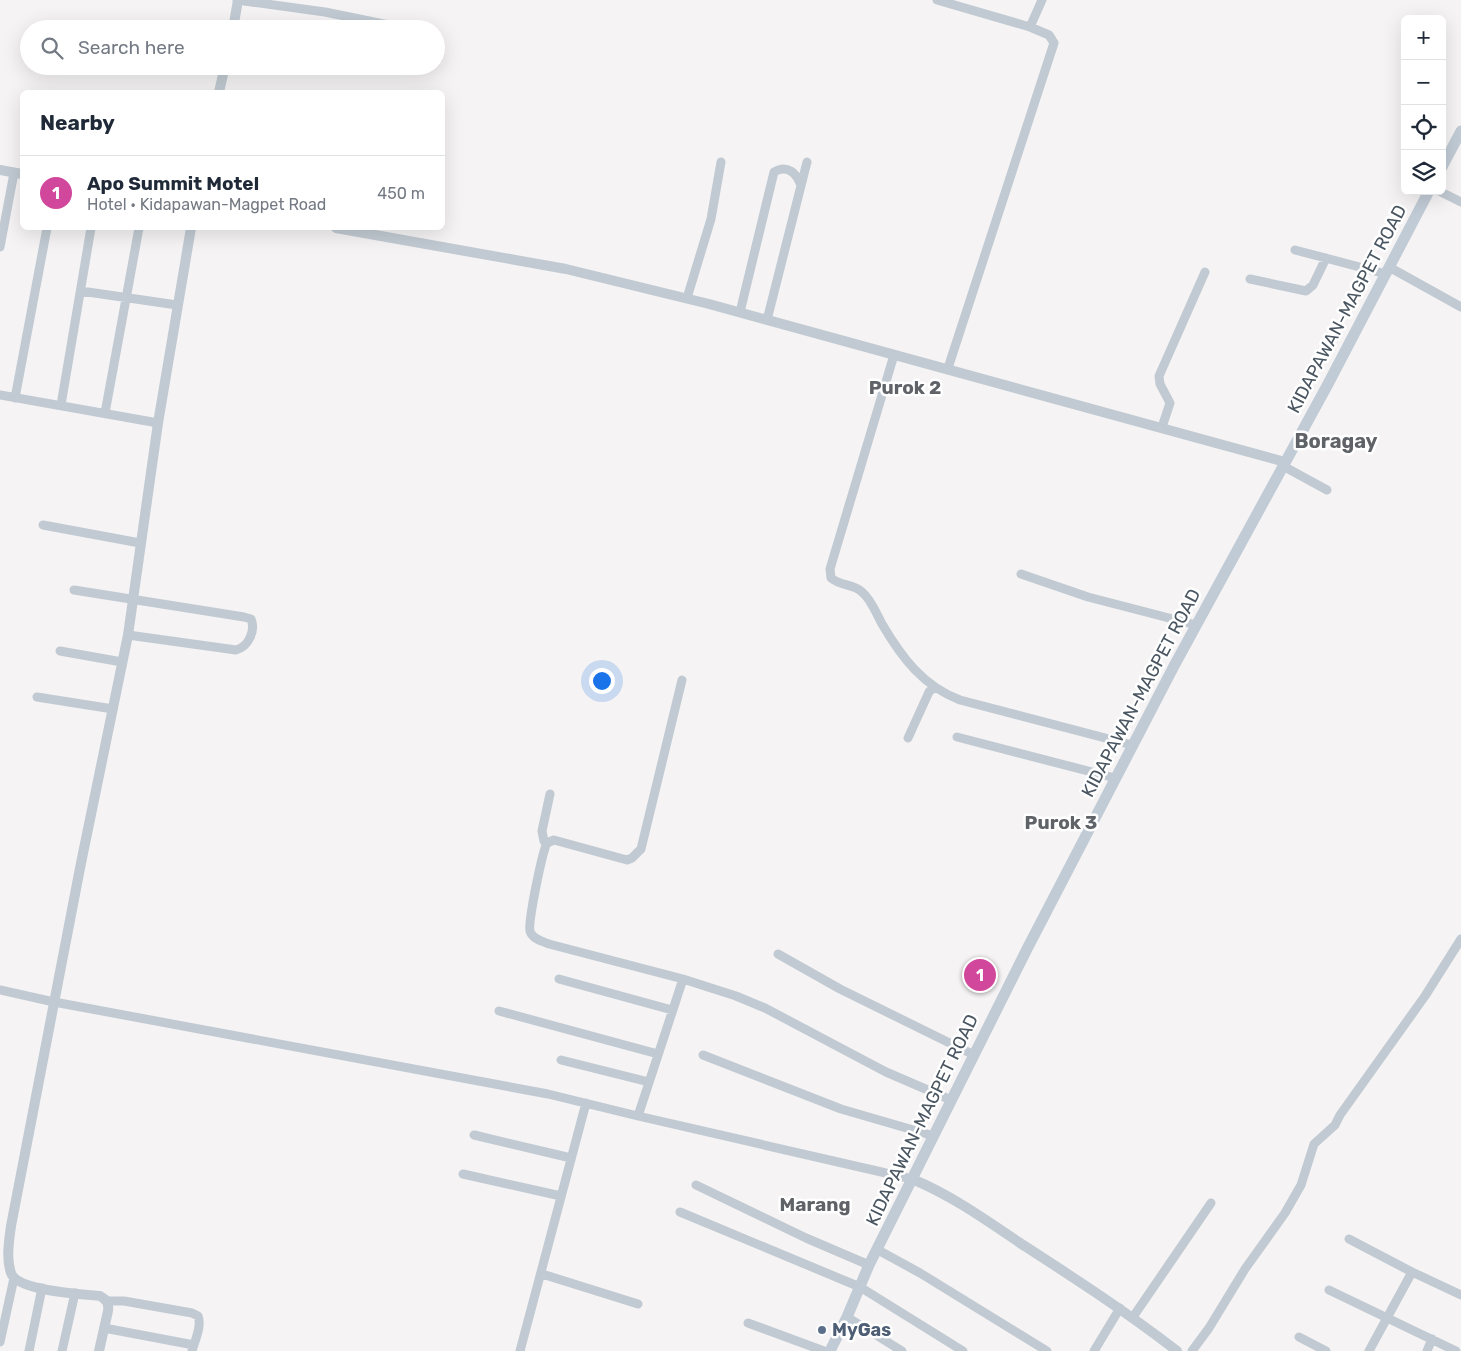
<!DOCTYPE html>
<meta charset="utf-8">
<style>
:root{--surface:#fff;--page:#f2f2f3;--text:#1f2937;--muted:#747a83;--line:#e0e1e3;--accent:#d93025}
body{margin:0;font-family:Rubik,sans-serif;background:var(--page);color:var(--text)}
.controls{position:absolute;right:15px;top:15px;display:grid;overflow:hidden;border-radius:8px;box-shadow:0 5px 20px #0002}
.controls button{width:45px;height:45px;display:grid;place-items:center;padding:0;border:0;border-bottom:1px solid var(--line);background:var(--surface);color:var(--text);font:25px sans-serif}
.you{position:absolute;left:601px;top:680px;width:18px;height:18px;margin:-12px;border:4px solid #fff;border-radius:50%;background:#1a73e8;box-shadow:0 0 0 8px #1a73e833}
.badge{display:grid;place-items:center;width:32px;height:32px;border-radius:50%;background:var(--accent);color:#fff;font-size:16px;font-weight:700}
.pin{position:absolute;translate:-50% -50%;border:2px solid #fff;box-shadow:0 1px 5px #0006}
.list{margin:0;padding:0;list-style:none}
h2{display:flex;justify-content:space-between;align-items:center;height:65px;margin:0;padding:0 20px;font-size:21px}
h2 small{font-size:16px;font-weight:400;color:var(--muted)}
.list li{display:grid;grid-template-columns:32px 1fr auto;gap:15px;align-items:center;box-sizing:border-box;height:75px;padding:0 20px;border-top:1px solid var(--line)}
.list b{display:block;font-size:19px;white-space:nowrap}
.list p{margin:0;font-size:16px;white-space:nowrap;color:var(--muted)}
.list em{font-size:16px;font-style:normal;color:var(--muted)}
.icon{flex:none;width:28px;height:28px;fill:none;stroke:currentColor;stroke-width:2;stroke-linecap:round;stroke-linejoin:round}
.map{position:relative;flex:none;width:1461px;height:1351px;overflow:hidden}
.search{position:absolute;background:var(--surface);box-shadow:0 5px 20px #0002;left:20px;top:20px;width:425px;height:55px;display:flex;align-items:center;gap:12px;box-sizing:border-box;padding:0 18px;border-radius:28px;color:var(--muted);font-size:19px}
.panel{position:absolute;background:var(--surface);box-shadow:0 5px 20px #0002;left:20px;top:90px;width:425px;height:140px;border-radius:8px}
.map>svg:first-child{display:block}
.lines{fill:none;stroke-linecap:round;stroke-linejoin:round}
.minor{stroke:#c1cad2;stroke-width:9}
.tertiary{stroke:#c1cad2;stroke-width:10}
.secondary{stroke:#c1cbd6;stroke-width:11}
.service-dot{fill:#5c6f8a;stroke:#fff;stroke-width:2}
.labels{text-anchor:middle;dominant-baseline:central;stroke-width:5;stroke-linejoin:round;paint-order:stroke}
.street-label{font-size:18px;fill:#4a5661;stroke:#fff}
.service-label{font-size:18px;font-weight:bold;fill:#4e5e75;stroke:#fff;text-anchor:start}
.neighbourhood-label{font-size:19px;font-weight:bold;fill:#5f6368;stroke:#fff}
.quarter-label{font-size:20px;font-weight:bold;fill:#5f6368;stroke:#fff}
</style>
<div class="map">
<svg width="1461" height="1351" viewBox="0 0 1461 1351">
<rect width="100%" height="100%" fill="#f5f3f3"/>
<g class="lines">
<path class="minor" d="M237 0 325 12 408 29
M937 0 1030 27 1049 35 1054 43 948 368
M1030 27 1042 0
M1439 191 1461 202
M0 247 14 173
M1295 250 1386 274
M1389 267 1461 307
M1250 279 1306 291 1313 285 1326 258
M81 291 177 305
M687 298 711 219 721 162
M740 312 774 172C787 164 797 173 801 186
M767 320 807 162
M894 355 830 569 831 578C840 586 854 584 862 592 871 599 877 615 882 624 902 658 923 686 960 700L1132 745
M0 395 158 423
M15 398 47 228
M61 405 91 228
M105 413 139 228
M1162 427 1170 403 1160 384 1159 376 1205 272
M1283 466 1327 490
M43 525 140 543
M1021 574 1088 597 1196 625
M74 590 244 617 251 619C256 631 248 647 236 650L128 635
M60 651 122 662
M682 680 641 849 632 858 627 860 554 840 547 843C542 853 528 921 530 931 532 939 542 941 549 944L683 979 736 996 765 1008 886 1072 951 1100
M37 697 113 709
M957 737 1115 778
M908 738 929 692 934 687
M547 843 544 841 542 831 550 794
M778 954 840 989 974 1055
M559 979 672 1010
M0 990 54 1002 548 1094 638 1116 912 1179
M499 1011 658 1054
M703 1055 841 1109 934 1136
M561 1060 649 1082
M638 1116 683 979
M474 1135 571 1158
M463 1174 561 1196
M696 1185 806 1238 869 1265
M680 1212 860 1287 963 1351
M1349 1239 1412 1272 1461 1295
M878 1250 920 1273 1047 1351
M542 1274 638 1304
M1329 1290 1456 1351
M106 1301H124L192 1313 198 1316C202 1326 195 1340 192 1351
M847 1317 902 1351
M1133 1317 1211 1203
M748 1323 824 1351
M104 1328 194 1345
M1299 1337 1326 1351
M0 1342 14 1278
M29 1351 42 1288
M62 1351 75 1293
M520 1351 586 1103
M1094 1351 1120 1308
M1192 1351 1209 1328 1245 1269 1285 1213 1301 1185 1314 1144 1335 1125 1340 1115 1425 996 1461 939
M1369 1351 1412 1272
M1427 1351 1432 1339"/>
<path class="tertiary" d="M233 29 238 0
M219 92 225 66
M0 170 22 174
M336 228 566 269 709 304 1285 462
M912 1179C951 1195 986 1220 1020 1243 1074 1278 1127 1312 1177 1351
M99 1351 108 1311C109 1303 107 1300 100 1296 82 1294 17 1291 11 1273 6 1258 9 1241 11 1226L81 863 128 635 158 423 191 228"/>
<path class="secondary" d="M1442 167 1461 131
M830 1351 847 1317 869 1265 1027 949 1174 666 1328 384 1429 191"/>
</g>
<circle class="service-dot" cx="822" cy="1330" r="5"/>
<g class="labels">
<g class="street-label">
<text transform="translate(1347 309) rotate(-62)">KIDAPAWAN-MAGPET ROAD</text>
<text transform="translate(1141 693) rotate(-62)">KIDAPAWAN-MAGPET ROAD</text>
<text transform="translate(922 1120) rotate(-64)">KIDAPAWAN-MAGPET ROAD</text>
</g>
<g class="service-label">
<text x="832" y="1330">MyGas</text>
</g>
<g class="neighbourhood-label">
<text x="905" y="387">Purok 2</text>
<text x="1061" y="822">Purok 3</text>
<text x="815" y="1204">Marang</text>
</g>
<g class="quarter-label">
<text x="1336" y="441">Boragay</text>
</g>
</g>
</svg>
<div class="controls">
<button>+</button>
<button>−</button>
<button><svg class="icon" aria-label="locate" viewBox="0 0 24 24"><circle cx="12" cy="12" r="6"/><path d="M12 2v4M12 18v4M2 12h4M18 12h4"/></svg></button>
<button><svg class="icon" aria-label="layers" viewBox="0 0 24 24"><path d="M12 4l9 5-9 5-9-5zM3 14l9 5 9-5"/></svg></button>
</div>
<div class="you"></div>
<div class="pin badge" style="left:980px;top:975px;background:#d1479c">1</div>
<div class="search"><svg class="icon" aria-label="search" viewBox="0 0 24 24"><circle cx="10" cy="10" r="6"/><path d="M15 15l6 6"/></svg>Search here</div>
<section class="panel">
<h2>Nearby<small></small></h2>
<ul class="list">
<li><span class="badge" style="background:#d1479c">1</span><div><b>Apo Summit Motel</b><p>Hotel · Kidapawan-Magpet Road</p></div><em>450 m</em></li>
</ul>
</section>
</div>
